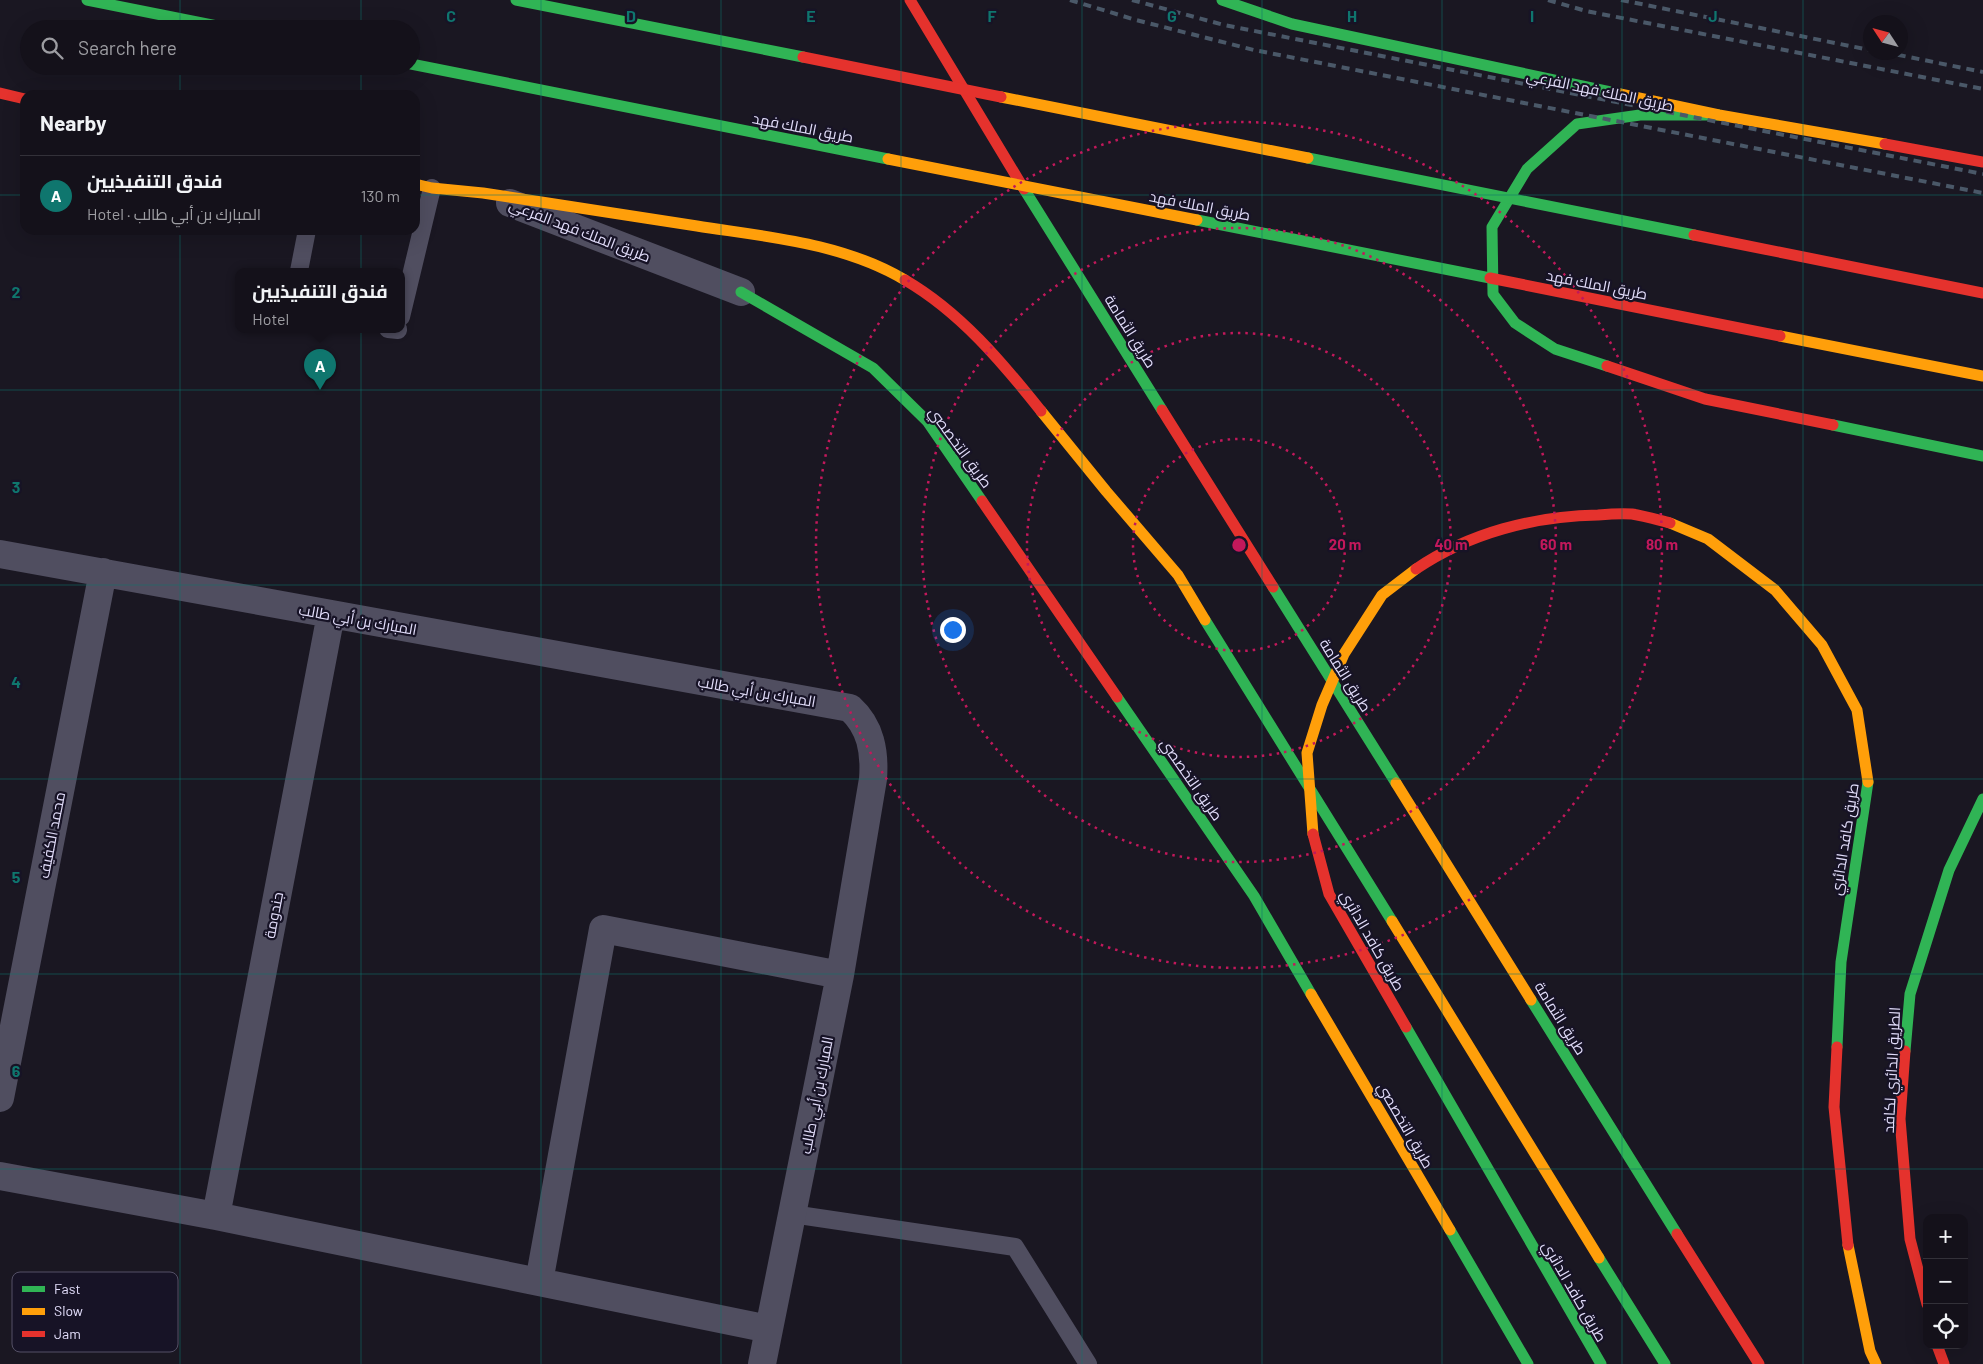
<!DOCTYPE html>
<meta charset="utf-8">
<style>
:root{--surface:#14111a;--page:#1d1a23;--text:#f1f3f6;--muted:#9d9da2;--line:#333139;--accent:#0f766e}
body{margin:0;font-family:Barlow,Cairo,sans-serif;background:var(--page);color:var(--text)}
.controls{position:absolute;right:15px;bottom:15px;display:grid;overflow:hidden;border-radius:10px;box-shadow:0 5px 20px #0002}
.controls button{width:45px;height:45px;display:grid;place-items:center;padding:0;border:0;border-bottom:1px solid var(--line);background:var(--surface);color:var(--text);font:25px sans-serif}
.compass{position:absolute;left:1863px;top:15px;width:45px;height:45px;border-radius:50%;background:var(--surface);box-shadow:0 5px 20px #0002;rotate:306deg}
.you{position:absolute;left:952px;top:629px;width:18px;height:18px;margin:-12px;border:4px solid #fff;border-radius:50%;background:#1a73e8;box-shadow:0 0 0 8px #1a73e833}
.badge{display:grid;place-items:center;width:32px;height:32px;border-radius:50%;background:var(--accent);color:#fff;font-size:16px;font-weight:700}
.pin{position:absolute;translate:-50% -41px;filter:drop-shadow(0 1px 2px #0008)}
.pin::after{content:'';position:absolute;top:26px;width:18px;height:15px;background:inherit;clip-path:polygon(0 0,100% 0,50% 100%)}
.popup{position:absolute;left:235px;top:268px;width:170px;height:65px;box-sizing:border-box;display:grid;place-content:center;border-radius:10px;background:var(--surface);filter:drop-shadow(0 1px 4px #0005);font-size:16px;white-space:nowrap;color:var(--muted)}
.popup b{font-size:19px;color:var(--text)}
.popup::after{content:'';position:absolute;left:50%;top:100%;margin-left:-10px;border:10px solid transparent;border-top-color:var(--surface)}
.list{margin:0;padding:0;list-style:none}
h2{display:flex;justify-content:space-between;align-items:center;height:65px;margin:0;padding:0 20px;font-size:21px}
h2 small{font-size:16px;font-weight:400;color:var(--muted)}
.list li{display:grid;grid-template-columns:32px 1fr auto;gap:15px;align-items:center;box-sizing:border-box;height:80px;padding:0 20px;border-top:1px solid var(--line)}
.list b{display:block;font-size:19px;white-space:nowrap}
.list p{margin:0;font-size:16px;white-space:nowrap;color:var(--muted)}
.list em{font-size:16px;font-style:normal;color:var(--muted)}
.icon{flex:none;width:28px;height:28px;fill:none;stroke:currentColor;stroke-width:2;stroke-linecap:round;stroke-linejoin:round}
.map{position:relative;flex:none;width:1983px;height:1364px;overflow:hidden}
.search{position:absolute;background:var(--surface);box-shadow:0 5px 20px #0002;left:20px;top:20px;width:400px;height:55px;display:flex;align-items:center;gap:12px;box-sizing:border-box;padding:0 18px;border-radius:28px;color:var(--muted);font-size:19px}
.panel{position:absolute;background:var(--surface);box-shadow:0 5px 20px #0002;left:20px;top:90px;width:400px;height:145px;border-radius:15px}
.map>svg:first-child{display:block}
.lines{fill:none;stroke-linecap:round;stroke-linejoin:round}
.lane{stroke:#504e60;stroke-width:18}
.street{stroke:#504e60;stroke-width:28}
.fast{stroke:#30b455;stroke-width:11}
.slow{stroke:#ff9f0a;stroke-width:11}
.jam{stroke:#e5322d;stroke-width:11}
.rail{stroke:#4a5868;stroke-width:4;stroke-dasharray:8 6;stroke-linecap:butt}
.fast-bridge{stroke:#30b455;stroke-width:11}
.slow-bridge{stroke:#ff9f0a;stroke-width:11}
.jam-bridge{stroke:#e5322d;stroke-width:11}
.grid{fill:none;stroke:#0f766e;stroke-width:1;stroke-opacity:0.55}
.ring{fill:none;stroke:#c2185b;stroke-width:2.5;stroke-dasharray:2.5 5}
.labels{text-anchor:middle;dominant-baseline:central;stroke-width:4.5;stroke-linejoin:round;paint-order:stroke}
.street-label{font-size:15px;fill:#e2ddfa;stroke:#171326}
.key{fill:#171326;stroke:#545066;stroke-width:1}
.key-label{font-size:14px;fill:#e2ddfa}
.grid-label{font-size:16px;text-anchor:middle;font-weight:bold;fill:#0f766e;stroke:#171326;stroke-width:4.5;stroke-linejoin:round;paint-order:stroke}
.centre{fill:#c2185b;stroke:#171326;stroke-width:2.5}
.ring-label{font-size:15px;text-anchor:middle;font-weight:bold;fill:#c2185b;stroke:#171326;stroke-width:4.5;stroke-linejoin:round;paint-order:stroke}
</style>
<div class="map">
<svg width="1983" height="1364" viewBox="0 0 1983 1364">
<rect width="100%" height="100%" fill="#1a1722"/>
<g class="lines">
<path class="lane" d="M299 271 307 230
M401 317 432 188
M388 329 398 330V329
M792 1214 1015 1247 1088 1364"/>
<path class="street" d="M510 203 741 292
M0 554 850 708C871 727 875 752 873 779L840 975 762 1364
M0 1098 103 572
M0 1176 216 1216 769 1329
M216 1216 331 614
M539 1282 603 929 840 975"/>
<path class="fast" d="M87 0 232 29
M1222 0 1292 24 1620 94
M1024 189 1162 410
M741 292 873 368 927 421 982 501
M1607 366 1555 349 1515 323 1493 294 1492 227 1527 169 1577 124 1640 115H1719
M1833 425 1983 456
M1273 587 1396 783
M1205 620 1392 921
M1117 697 1254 896 1311 994
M1531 1000 1677 1234
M1905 1051 1910 994 1949 870 1983 799
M1450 1230 1528 1364
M1599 1258 1665 1364"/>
<path class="slow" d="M1620 94 1719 115 1885 144
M415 184 432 188 483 193
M483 193C554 204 626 215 697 226 768 237 843 243 905 280
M1041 411 1106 491 1178 575 1205 620
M1396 783 1531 1000
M1392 921 1599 1258
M1311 994 1450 1230
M1848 1245 1870 1351 1876 1364"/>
<path class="jam" d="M910 0 1024 189
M0 93 25 99
M1885 144 1983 162
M905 280C960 312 1002 362 1041 411
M1607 366 1705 399 1833 425
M1162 410 1273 587
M982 501 1117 697
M1905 1051 1900 1119 1910 1239 1927 1304
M1677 1234 1759 1364
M1937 1345 1944 1364"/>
<path class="rail" d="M1070 0 1136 20 1254 50 1983 193
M1132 0 1224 25 1983 174
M1548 0 1586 11 1983 89
M1621 0 1870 50
M1884 52 1983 72"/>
<path class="fast-bridge" d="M516 0 803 57
M411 64 888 159
M1308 158 1694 235
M1197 220 1490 278
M1406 1027 1601 1364
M1837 1047 1841 962 1868 782"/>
<path class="slow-bridge" d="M1001 97 1308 158
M888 159 1197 220
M1780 336 1983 376
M1670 523 1708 539 1775 590 1822 645 1857 710 1868 782
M1313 834 1307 753 1322 705 1344 654 1382 595 1416 569"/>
<path class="jam-bridge" d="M803 57 1001 97
M1694 235 1983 293
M1490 278 1780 336
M1416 569C1469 533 1534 516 1598 515 1609 514 1621 513 1632 514 1645 516 1658 520 1670 523
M1313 834 1329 894 1406 1027
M1837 1047 1834 1107 1848 1245"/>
</g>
<path class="grid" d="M180 0V29M361 0V29M541 0V1364M721 0V1364M901 0V1364M1082 0V1364M1262 0V1364M1442 0V1364M1622 0V1364M1803 0V1364M180 66V95M361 66V95M0 195H25M415 195H1983M180 230V1364M361 230V1364M0 390H1983M0 585H1983M0 779H1983M0 974H1983M0 1169H1983"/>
<g class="ring">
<circle cx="1239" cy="545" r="106"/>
<circle cx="1239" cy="545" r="212"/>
<circle cx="1239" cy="545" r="317"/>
<circle cx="1239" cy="545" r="423"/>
</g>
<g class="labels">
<g class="street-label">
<text transform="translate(1600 90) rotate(12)">طريق الملك فهد الفرعي</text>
<text transform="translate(803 127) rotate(11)">طريق الملك فهد</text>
<text transform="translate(1200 205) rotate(11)">طريق الملك فهد</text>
<text transform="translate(580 230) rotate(21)">طريق الملك فهد الفرعي</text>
<text transform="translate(1597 284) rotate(11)">طريق الملك فهد</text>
<text transform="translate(1131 331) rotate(58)">طريق الثمامة</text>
<text transform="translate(961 447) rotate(54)">طريق التخصصي</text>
<text transform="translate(358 619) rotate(10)">المبارك بن أبي طالب</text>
<text transform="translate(1346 675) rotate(58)">طريق الثمامة</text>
<text transform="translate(757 691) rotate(10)">المبارك بن أبي طالب</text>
<text transform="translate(1192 779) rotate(55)">طريق التخصصي</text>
<text transform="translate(51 835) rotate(-79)">محمد الكفيف</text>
<text transform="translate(1844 839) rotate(-81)">طريق كافد الدائري</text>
<text transform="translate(273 915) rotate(-79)">جندومة</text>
<text transform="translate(1373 940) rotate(60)">طريق كافد الدائري</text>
<text transform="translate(1561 1018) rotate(58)">طريق الثمامة</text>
<text transform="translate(1891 1070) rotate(-87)">الطريق الدائري لكافد</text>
<text transform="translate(816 1095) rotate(-79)">المبارك بن أبي طالب</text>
<text transform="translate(1406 1125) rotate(60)">طريق التخصصي</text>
<text transform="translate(1575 1291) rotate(60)">طريق كافد الدائري</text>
</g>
</g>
<rect x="12" y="1272" width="166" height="80" rx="8" class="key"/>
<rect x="22" y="1286" width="23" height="6" fill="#30b455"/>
<rect x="22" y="1308" width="23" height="7" fill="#ff9f0a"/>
<rect x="22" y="1331" width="23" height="6" fill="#e5322d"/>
<g class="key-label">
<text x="54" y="1294">Fast</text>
<text x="54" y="1316">Slow</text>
<text x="54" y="1339">Jam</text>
</g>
<g class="grid-label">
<text x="451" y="22">C</text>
<text x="631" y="22">D</text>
<text x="811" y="22">E</text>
<text x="992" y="22">F</text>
<text x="1172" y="22">G</text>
<text x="1352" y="22">H</text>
<text x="1532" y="22">I</text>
<text x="1713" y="22">J</text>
<text x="16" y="298">2</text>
<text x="16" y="493">3</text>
<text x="16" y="688">4</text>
<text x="16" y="883">5</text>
<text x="16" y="1077">6</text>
</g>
<circle cx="1239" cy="545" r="8" class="centre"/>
<g class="ring-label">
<text x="1345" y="550">20 m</text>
<text x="1451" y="550">40 m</text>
<text x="1556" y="550">60 m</text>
<text x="1662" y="550">80 m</text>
</g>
</svg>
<div class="controls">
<button>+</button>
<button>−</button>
<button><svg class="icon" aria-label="locate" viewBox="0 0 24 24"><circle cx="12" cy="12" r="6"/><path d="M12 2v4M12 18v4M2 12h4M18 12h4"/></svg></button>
</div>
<svg class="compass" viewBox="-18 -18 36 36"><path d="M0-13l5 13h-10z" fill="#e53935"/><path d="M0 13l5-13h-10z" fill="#9d9da2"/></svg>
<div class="you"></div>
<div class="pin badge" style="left:320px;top:390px">A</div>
<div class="popup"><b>فندق التنفيذيين</b>Hotel</div>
<div class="search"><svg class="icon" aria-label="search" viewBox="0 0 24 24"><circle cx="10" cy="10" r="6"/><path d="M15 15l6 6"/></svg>Search here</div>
<section class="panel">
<h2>Nearby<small></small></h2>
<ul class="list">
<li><span class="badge">A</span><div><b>فندق التنفيذيين</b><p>Hotel · المبارك بن أبي طالب</p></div><em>130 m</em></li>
</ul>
</section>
</div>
